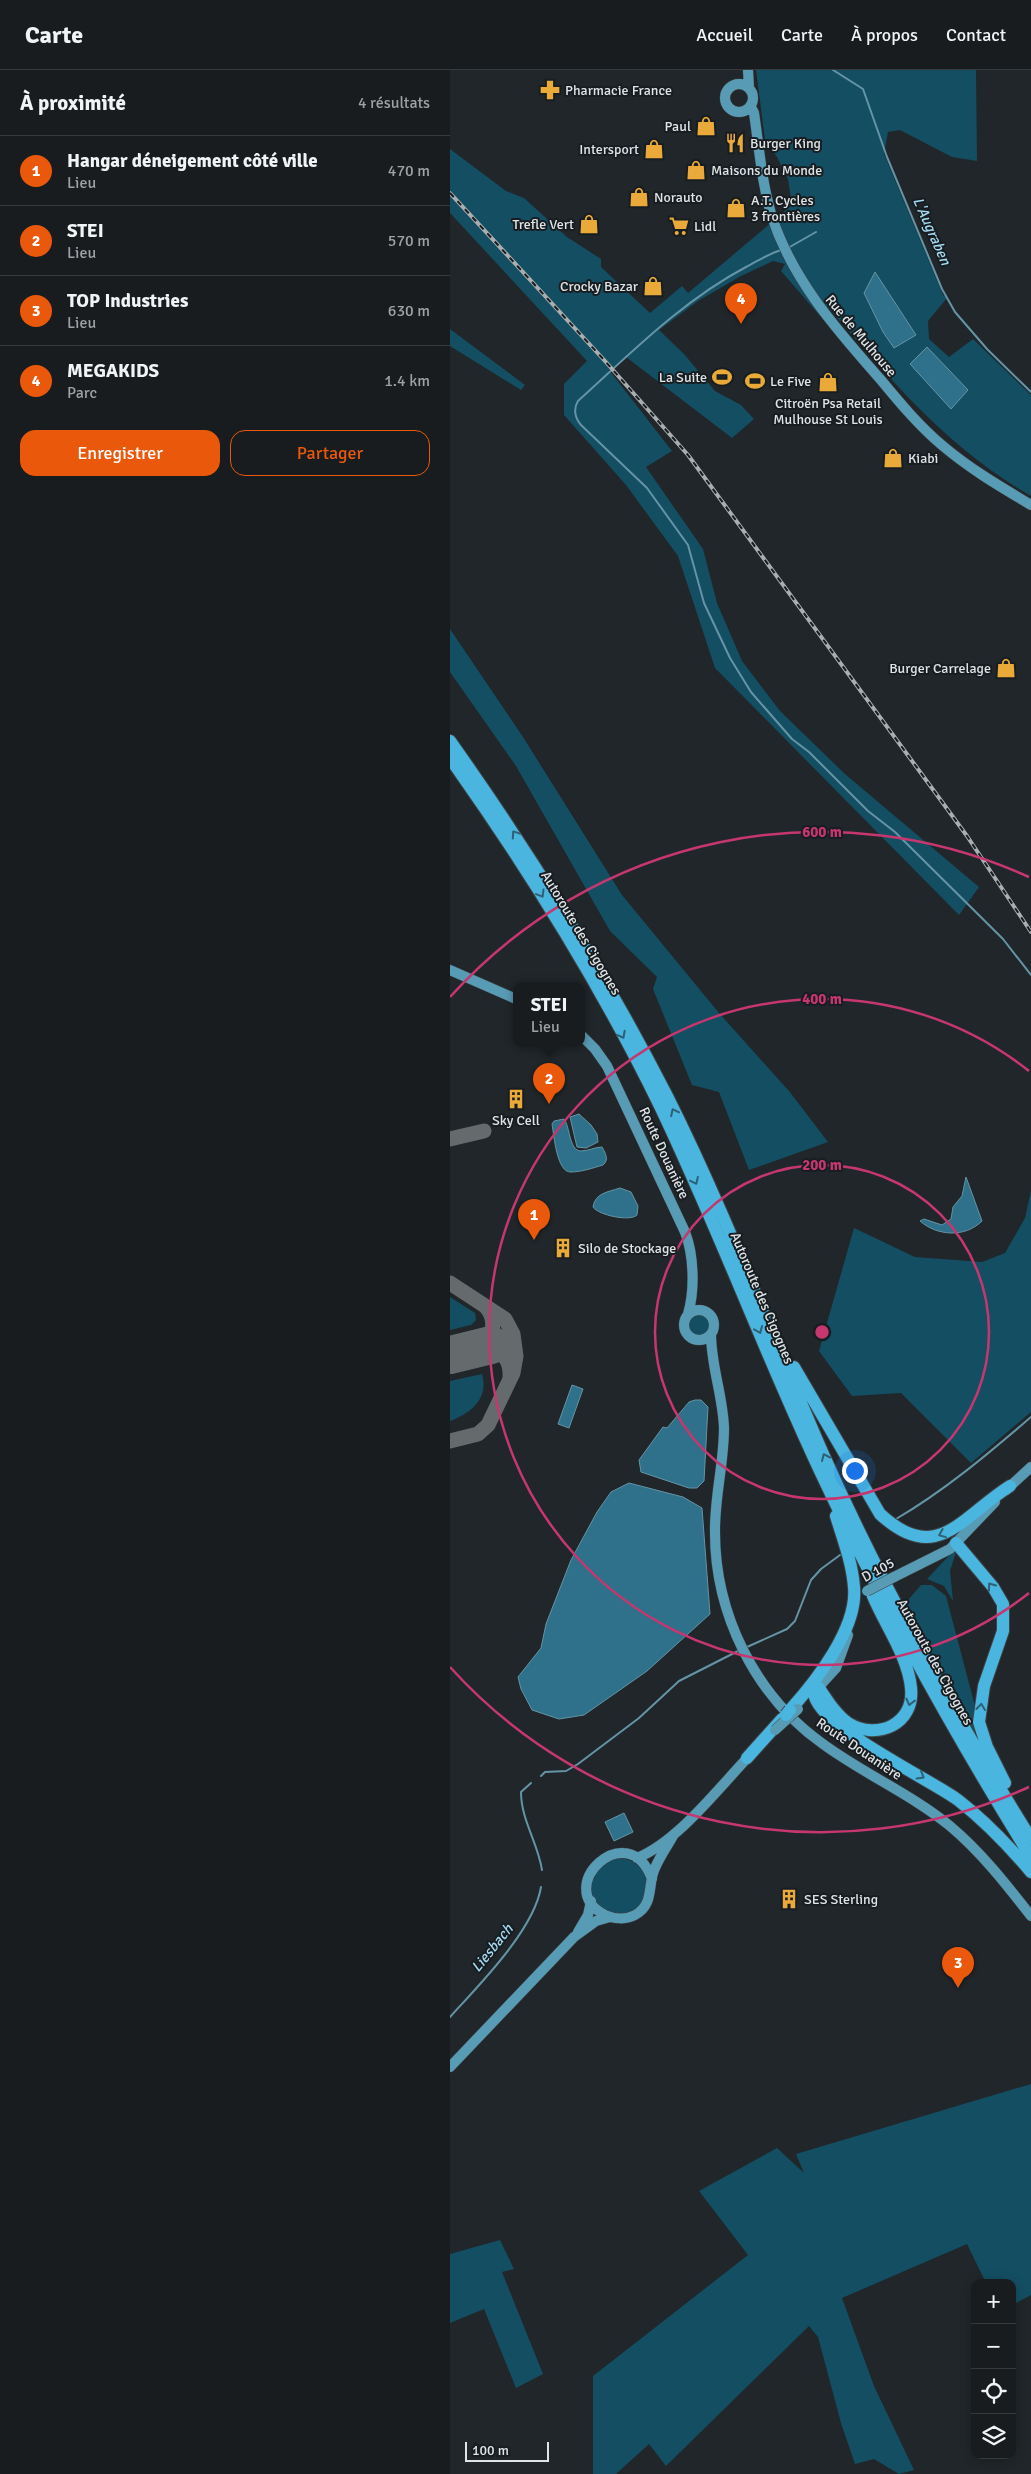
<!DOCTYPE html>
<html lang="fr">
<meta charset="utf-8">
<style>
:root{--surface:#181c1f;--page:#212528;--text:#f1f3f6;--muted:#9fa1a4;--line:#363a3d;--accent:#ea580c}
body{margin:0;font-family:Signika,sans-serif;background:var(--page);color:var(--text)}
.controls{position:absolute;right:15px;bottom:15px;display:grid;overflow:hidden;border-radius:10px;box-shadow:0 2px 12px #0003}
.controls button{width:45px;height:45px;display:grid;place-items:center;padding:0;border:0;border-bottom:1px solid var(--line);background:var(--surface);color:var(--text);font:25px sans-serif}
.scale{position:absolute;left:15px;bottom:12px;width:84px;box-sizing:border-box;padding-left:5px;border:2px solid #e0e4e6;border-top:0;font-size:14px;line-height:18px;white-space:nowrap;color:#e0e4e6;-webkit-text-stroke:4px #171d20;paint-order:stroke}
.you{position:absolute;left:404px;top:1400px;width:18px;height:18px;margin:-12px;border:4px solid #fff;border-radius:50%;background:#1a73e8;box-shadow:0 0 0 8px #1a73e833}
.badge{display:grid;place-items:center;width:32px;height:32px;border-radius:50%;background:var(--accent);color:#fff;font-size:16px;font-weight:700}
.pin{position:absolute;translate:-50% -41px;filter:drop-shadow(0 1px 2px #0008)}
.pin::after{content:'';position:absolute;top:26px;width:18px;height:15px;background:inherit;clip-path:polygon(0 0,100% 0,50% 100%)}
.popup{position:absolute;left:63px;top:912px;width:72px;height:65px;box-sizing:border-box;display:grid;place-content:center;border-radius:10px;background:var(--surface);filter:drop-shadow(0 1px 4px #0005);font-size:16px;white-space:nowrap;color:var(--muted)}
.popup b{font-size:19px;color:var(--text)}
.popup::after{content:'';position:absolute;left:50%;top:100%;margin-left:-10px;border:10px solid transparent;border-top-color:var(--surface)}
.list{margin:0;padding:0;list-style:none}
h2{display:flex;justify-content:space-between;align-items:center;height:65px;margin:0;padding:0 20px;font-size:21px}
h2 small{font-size:16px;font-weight:400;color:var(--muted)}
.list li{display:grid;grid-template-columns:32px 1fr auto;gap:15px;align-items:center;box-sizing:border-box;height:70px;padding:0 20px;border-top:1px solid var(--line)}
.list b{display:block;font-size:19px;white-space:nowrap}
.list p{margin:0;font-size:16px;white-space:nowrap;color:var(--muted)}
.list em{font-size:16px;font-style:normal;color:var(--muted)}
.actions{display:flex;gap:10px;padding:15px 20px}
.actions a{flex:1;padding:11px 0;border:1px solid var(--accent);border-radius:15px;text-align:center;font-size:18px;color:var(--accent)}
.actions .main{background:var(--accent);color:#fff}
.icon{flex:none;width:28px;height:28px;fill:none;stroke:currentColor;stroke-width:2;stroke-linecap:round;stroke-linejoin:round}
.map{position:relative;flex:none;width:581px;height:2404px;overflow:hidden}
header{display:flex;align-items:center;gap:30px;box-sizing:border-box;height:70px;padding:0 25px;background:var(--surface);border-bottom:1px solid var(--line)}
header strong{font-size:24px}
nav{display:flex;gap:28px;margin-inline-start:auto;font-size:18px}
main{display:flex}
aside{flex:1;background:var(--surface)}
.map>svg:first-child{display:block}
.green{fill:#144e63;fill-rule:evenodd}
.water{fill:#2f718a;stroke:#6494a6}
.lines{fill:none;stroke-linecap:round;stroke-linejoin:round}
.stream{stroke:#6494a6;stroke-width:2}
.taxiway{stroke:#656a6d;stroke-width:15}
.runway{stroke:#656a6d;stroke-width:38}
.major-casing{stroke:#3d4245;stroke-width:11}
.highway-casing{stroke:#3d4245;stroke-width:14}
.major{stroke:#589bb5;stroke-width:10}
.highway{stroke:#4ab5de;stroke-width:12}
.rail-casing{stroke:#aaaeb1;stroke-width:4}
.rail{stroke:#171d20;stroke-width:2;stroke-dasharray:5.5;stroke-linecap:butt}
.major-bridge-casing{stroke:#3d4245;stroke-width:11;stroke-linecap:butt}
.highway-bridge-casing{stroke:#3d4245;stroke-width:14;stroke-linecap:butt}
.major-bridge{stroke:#589bb5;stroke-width:10}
.highway-bridge{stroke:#4ab5de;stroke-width:12}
.oneway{stroke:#2e6175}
.ring{fill:none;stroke:#c63770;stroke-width:2.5}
.labels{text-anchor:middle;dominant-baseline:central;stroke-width:4;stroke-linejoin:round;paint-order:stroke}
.poi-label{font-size:14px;fill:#e0e4e6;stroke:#171d20;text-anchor:start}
.street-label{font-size:14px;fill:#e0e4e6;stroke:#171d20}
.water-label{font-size:15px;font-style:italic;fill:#a4d9f1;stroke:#171d20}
.centre{fill:#c63770;stroke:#171d20;stroke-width:2.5}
.ring-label{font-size:15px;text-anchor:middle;font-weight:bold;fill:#c63770;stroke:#171d20;stroke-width:4;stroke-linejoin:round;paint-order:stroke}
</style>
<header>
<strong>Carte</strong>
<nav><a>Accueil</a><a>Carte</a><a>À propos</a><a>Contact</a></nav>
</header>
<main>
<aside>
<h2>À proximité<small>4 résultats</small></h2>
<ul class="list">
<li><span class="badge">1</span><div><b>Hangar déneigement côté ville</b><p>Lieu</p></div><em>470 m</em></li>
<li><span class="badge">2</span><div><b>STEI</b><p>Lieu</p></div><em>570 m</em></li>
<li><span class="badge">3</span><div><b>TOP Industries</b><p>Lieu</p></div><em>630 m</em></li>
<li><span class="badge">4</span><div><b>MEGAKIDS</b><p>Parc</p></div><em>1.4 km</em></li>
</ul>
<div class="actions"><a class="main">Enregistrer</a><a>Partager</a></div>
</aside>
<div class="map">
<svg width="581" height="2404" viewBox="0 0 581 2404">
<rect width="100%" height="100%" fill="#202629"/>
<path class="green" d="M306 0H526L527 91 502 87 450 60 438 62 434 84 493 225 497 228 478 251 479 269 499 287 523 269 581 325V426C496 377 441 310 378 237L370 246 331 201 335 194 323 191 291 206 248 231 209 260 234 284 265 321 291 335 304 349 282 368 176 287 159 300 222 381 196 397 253 479 267 533 292 591 330 641 395 704 529 817 509 845 265 598 228 486 176 415 114 345V314L137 291 0 143V79L56 121 74 128 117 167 151 189V197L200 243 232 216 238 223 342 135 338 109 327 87 315 70ZM425 202 466 265 414 223Z
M0 259 75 315 71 320 0 276Z
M0 559 73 667 172 825 269 943 339 1021 378 1072 299 1100 269 1022 242 1015 203 919 207 907 160 861 66 696 0 602Z
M581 1121V1342L521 1393 451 1323 402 1326 369 1281 404 1158 465 1187 532 1192 555 1183 575 1148Z
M0 1227 25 1243 26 1250 21 1255 0 1260Z
M238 1255a11 11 0 1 1 22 0a11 11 0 1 1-22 0Z
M32 1304C39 1328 22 1343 0 1351V1311Z
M508 1476 500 1501 503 1531 494 1516 477 1509Z
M471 1515H482L496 1526 525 1636 546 1703 453 1536Z
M141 1816a28 28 0 1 1 56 0a28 28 0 1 1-56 0Z
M581 2014V2225L562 2235V2213H536L517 2174 392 2228 424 2316 464 2400 449 2404 424 2389 405 2394 391 2353 368 2267 359 2256 216 2396 199 2374 166 2404H143V2306L298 2185 249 2121 327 2078 354 2103 346 2084Z
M50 2170 64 2199 52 2202 93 2304 66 2318 34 2239 0 2253V2184Z"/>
<path class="water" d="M425 202 466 265 444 278 433 262 414 223Z
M477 277 518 320 501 339 460 294Z
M129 1044 141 1055 147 1064 148 1072 136 1078 127 1077 120 1047Z
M114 1049C120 1056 119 1081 131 1081 138 1081 145 1077 152 1077 156 1084 159 1090 153 1095 143 1098 131 1102 121 1102 107 1103 104 1066 102 1054L104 1051Z
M516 1107 532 1151C515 1168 487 1166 470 1151L474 1149 492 1155 501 1149 503 1137 512 1126Z
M170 1118 181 1122 188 1136 187 1145C180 1152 148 1145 143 1137 145 1123 158 1122 170 1118Z
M122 1315 133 1319 119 1358 108 1354Z
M245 1330H251L258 1337 254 1411 247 1418H239L191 1402 189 1390 213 1357 217 1358 239 1332Z
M179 1413 233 1427 252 1438 260 1544 197 1601 134 1645 109 1649 82 1640 71 1619 68 1607 91 1578 96 1554 121 1490 147 1442 161 1422Z
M174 1743 183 1762 164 1771 155 1752Z"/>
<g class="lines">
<path class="stream" d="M383 0 413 19 437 87 492 219 505 242 537 279 581 322
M338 178 366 162
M331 180C318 184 308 191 296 197 232 231 181 283 128 331 123 339 125 348 131 355L197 418 238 475 254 533 280 588 301 622 342 669 359 682 418 741 445 762 553 869 581 905
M446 1449C494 1421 538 1384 581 1347
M297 1577 337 1559 345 1551 361 1510 371 1499 390 1485
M91 1706 95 1702 116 1701 128 1694 189 1648 229 1611 290 1580
M81 1713 71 1722C71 1750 88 1773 92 1800
M0 1947C29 1915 84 1860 91 1817"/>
<path class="taxiway" d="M0 1069 34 1061
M0 1213 55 1249 63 1264 66 1286 63 1303 38 1355 28 1364 0 1371
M24 1279C43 1271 49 1251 35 1236
M1 1285C24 1280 62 1269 60 1308"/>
<path class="runway" d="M0 1285 41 1275"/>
<defs>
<path id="major" d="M298 0 299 18
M275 28a14 14 0 1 1 28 0a14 14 0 1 1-28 0Z
M301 37 304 43C309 77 312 115 322 147 343 211 387 260 431 310 450 333 470 357 493 376 520 399 551 417 581 435
M0 900 66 929
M132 966 145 979 157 996 235 1162C244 1185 245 1220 238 1244
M234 1255a15 15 0 1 1 30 0a15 15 0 1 1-30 0Z
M261 1264C261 1296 273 1326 274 1358 274 1392 265 1425 265 1459 264 1543 305 1626 373 1674 414 1704 461 1724 500 1756 531 1782 556 1814 581 1846
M556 1420 581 1397
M444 1507 500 1479 545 1432
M364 1622 386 1598 398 1565
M187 1788C229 1771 270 1716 302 1683
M202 1809C178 1744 101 1818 155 1845 164 1849 176 1850 185 1845 205 1834 197 1814 205 1798 210 1786 218 1775 224 1764
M128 1862 138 1845 141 1831
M0 1997 124 1867 146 1851 160 1847"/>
<path id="highway" d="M0 671C81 785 154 903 218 1028 276 1144 321 1265 373 1384 432 1517 504 1645 581 1769
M0 688C78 798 151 915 210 1036 268 1157 314 1282 371 1403 433 1535 504 1663 581 1787
M344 1297 430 1444C487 1497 512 1446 560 1416
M506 1473 543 1517 553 1534V1561L534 1616 529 1652 537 1677 555 1713
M369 1618C377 1630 386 1645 398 1653 427 1671 465 1654 461 1618 458 1586 435 1555 423 1526
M364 1622C364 1655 480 1709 508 1730 535 1751 559 1776 581 1802
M340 1640C366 1611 408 1558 404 1517 402 1492 393 1469 386 1446
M297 1688 332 1649"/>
</defs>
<use href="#major" class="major-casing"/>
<use href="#highway" class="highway-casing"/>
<use href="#major" class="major"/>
<use href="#highway" class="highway"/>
<defs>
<path id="rail" d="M0 123 155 291 238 385 517 766 581 862"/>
</defs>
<use href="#rail" class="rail-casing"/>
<use href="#rail" class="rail"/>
<defs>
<path id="major-bridge" d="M417 1521 444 1507
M325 1660 348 1639"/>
<path id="highway-bridge" d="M336 1645 340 1640"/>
</defs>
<use href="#major-bridge" class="major-bridge-casing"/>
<use href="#highway-bridge" class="highway-bridge-casing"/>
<use href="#major-bridge" class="major-bridge"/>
<use href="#highway-bridge" class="highway-bridge"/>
</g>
<defs><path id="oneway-chevron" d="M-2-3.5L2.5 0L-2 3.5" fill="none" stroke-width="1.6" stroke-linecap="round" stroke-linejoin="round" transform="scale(1.25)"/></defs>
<g class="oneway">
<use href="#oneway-chevron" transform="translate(65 764) rotate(-124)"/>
<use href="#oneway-chevron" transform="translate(91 824) rotate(59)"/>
<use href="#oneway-chevron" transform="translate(172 965) rotate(62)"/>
<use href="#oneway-chevron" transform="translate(224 1042) rotate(-116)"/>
<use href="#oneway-chevron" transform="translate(245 1111) rotate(65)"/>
<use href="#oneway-chevron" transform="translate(309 1260) rotate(67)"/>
<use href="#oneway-chevron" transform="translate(375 1387) rotate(-114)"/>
<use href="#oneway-chevron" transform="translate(492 1464) rotate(158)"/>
<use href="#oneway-chevron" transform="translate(541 1516) rotate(-126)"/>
<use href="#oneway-chevron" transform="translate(460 1632) rotate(104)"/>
<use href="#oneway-chevron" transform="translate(531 1637) rotate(-83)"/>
<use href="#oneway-chevron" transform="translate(471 1706) rotate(31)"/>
</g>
<g class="ring">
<circle cx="372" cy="1262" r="167"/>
<path d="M579 1523A333 333 0 1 1 579 1001"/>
<path d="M579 1717A500 500 0 0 1 0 1597M0 927A500 500 0 0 1 579 807"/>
</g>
<defs>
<symbol id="pharmacy-bare" viewBox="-9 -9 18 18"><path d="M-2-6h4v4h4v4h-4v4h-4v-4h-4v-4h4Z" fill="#eaaa39" stroke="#171d20" stroke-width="2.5" paint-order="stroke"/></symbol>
<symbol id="shop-bare" viewBox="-9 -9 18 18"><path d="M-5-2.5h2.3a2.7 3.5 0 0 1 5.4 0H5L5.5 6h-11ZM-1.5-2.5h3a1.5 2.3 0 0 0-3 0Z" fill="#eaaa39" stroke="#171d20" stroke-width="2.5" paint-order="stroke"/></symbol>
<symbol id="restaurant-bare" viewBox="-9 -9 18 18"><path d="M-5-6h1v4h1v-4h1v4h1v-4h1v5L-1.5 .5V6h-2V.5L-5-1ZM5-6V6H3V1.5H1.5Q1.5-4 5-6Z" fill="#eaaa39" stroke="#171d20" stroke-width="2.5" paint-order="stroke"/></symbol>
<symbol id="supermarket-bare" viewBox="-9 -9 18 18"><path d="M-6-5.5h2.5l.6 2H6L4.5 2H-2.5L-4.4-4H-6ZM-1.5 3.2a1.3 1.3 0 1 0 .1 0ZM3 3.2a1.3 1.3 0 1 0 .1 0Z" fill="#eaaa39" stroke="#171d20" stroke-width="2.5" paint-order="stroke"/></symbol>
<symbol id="stadium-bare" viewBox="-9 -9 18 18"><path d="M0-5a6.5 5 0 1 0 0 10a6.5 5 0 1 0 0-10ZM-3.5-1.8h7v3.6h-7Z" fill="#eaaa39" stroke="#171d20" stroke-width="2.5" paint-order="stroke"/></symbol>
<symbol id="building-bare" viewBox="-9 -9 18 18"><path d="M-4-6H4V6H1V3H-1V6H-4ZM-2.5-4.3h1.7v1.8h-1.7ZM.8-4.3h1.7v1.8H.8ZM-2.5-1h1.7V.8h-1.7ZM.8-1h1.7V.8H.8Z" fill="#eaaa39" stroke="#171d20" stroke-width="2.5" paint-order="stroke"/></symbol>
</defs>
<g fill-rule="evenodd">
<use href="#pharmacy-bare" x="86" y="6" width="28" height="28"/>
<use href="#shop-bare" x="242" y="42" width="28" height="28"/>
<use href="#restaurant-bare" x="271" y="59" width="28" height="28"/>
<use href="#shop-bare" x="190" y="65" width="28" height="28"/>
<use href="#shop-bare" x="232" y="86" width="28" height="28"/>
<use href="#shop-bare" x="175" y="113" width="28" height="28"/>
<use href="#shop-bare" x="272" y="124" width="28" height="28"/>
<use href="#shop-bare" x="125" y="140" width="28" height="28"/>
<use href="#supermarket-bare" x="215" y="142" width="28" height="28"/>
<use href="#shop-bare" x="189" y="202" width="28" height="28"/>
<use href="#stadium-bare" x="258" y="293" width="28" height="28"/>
<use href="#stadium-bare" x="291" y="297" width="28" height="28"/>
<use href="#shop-bare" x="364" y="298" width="28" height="28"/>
<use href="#shop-bare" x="429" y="374" width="28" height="28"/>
<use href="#shop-bare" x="542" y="584" width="28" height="28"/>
<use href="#building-bare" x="52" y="1015" width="28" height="28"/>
<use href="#building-bare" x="99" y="1164" width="28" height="28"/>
<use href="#building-bare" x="325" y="1815" width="28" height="28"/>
</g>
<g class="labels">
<g class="poi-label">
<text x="115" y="20">Pharmacie France</text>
<text x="241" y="56" text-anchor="end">Paul</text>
<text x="300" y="73">Burger King</text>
<text x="189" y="79" text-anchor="end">Intersport</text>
<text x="261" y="100">Maisons du Monde</text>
<text x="204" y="127">Norauto</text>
<text x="301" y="130">A.T. Cycles<tspan x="301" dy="16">3 frontières</tspan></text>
<text x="124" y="154" text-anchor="end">Trefle Vert</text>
<text x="244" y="156">Lidl</text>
<text x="188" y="216" text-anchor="end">Crocky Bazar</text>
<text x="257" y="307" text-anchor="end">La Suite</text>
<text x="320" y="311">Le Five</text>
<text x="378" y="333" text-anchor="middle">Citroën Psa Retail<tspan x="378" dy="16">Mulhouse St Louis</tspan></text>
<text x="458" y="388">Kiabi</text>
<text x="541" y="598" text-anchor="end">Burger Carrelage</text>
<text x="66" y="1050" text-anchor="middle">Sky Cell</text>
<text x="128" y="1178">Silo de Stockage</text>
<text x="354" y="1829">SES Sterling</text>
</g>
<g class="street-label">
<text transform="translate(411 266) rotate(50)">Rue de Mulhouse</text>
<text transform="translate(131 863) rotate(59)">Autoroute des Cigognes</text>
<text transform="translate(214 1083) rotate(65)">Route Douanière</text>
<text transform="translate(312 1228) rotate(67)">Autoroute des Cigognes</text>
<text transform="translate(428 1500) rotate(-28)">D 105</text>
<text transform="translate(485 1592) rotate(61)">Autoroute des Cigognes</text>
<text transform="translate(409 1679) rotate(34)">Route Douanière</text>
</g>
<g class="water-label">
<text transform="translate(482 161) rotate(66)">L'Augraben</text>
<text transform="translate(42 1878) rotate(-51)">Liesbach</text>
</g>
</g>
<circle cx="372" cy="1262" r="8" class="centre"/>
<g class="ring-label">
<text x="372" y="767">600 m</text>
<text x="372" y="934">400 m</text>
<text x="372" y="1100">200 m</text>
</g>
</svg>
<div class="controls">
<button>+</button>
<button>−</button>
<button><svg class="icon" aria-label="locate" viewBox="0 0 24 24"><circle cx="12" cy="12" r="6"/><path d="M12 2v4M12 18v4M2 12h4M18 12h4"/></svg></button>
<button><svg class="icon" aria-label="layers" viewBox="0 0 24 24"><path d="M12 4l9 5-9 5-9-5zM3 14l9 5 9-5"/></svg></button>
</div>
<div class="scale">100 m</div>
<div class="you"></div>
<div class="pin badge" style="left:84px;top:1170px">1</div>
<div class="pin badge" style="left:99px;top:1034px">2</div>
<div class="popup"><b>STEI</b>Lieu</div>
<div class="pin badge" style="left:508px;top:1918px">3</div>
<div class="pin badge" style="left:291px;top:254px">4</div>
</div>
</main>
